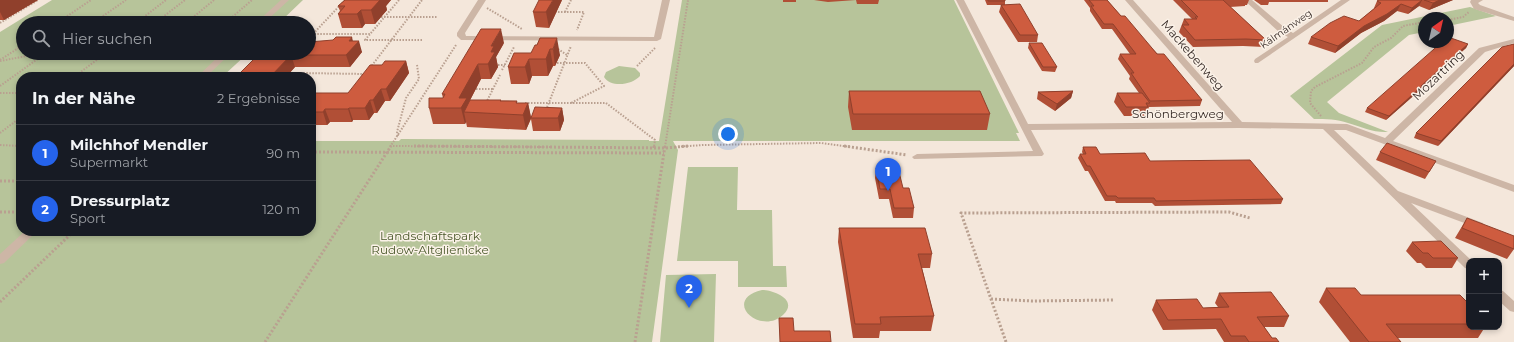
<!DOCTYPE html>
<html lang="de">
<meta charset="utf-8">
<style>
:root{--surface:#171b24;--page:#242831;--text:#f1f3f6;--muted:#9ea1a6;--line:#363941;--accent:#2563eb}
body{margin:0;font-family:Montserrat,sans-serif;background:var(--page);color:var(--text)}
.controls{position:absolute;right:12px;bottom:12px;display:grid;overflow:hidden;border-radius:8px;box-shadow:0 2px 6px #0003}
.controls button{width:36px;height:36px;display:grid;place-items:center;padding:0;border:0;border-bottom:1px solid var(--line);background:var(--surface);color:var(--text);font:20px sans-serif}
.compass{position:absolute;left:1418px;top:12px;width:36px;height:36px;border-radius:50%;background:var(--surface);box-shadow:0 2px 6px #0003;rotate:34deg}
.you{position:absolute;left:728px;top:134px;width:14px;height:14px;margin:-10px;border:3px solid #fff;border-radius:50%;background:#1a73e8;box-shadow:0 0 0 6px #1a73e833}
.badge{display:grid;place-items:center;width:26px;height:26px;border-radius:50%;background:var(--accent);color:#fff;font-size:13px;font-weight:700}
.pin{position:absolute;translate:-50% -33px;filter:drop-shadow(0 1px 2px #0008)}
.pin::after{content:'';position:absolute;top:21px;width:14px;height:12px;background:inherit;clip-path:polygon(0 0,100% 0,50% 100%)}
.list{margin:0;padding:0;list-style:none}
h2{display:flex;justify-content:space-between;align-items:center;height:52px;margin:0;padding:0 16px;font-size:17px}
h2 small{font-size:13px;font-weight:400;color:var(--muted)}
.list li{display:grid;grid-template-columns:26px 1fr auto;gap:12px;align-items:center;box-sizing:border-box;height:56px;padding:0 16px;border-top:1px solid var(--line)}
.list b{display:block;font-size:15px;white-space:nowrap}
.list p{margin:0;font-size:13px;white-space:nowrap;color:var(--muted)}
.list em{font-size:13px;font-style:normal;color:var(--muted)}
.icon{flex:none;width:22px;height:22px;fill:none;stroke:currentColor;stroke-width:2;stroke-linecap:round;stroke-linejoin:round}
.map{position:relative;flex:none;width:1514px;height:342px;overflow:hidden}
.search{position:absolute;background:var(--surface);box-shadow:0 2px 6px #0003;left:16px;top:16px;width:300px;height:44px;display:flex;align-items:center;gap:10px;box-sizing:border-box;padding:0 14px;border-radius:22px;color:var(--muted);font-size:15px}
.panel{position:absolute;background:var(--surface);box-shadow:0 2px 6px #0003;left:16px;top:72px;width:300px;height:164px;border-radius:16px}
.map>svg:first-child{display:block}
.green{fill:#b7c49a}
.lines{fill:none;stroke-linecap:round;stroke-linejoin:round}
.path-far1{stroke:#b9a090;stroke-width:2;stroke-dasharray:1.5 1.5;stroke-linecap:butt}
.path{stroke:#b9a090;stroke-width:3;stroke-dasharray:2 2;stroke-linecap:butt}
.minor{fill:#cdb6a6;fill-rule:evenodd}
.wall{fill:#b14f36}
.shaded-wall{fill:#90402c}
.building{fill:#ce5c3f;stroke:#90402c}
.labels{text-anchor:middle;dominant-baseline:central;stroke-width:3;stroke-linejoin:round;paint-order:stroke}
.far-street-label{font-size:10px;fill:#382c28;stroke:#fbf2e8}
.street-label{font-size:12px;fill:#382c28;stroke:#fbf2e8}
.park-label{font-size:12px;fill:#49582a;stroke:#fbf2e8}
</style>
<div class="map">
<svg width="1514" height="342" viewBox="0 0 1514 342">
<rect width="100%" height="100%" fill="#f4e7db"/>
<path class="green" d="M52 0H303L279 23H23V53H248L222 77H21V231H311V141H399L401 139 649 140V141H659L682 0H954L1019 133H1016L1020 141H673L678 150 652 342H0V32Z
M1470 7 1496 16 1448 26V18H1424V32L1409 35 1327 102 1339 113 1388 132C1374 133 1362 127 1348 123 1337 119 1326 119 1314 119L1290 96 1382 25Z
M619 66 635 68 640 73V76C632 85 611 88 604 77L606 72Z
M688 167H738L737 210H772L773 266H786L787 287H738V261H677Z
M716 274 714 342H660L666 275Z
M762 290C774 290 799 300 783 315 760 336 721 300 762 290Z"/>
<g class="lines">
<path class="path-far1" d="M214 0 191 19H230L252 0
M345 0 313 34H370
M399 0 365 40H422
M487 8 522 29
M555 12H584L577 30
M565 12 571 0
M378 17H438
M61 20 71 23
M1448 20 1463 17 1469 12
M0 23 38 0
M57 23 91 0
M93 23 126 0
M136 23 166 0
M155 23 185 0
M177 23 191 19
M558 49 567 55
M102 56H209
M0 60 23 45
M0 61 43 53
M557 63H585L604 86 571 103
M495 65H505
M637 66 655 48
M370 68 422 0
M502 70 514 47
M78 74H156
M74 77 106 53
M296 77 300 73 365 74
M0 86 46 53
M476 89H493
M0 93H21
M486 103 500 75
M525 103H606L655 140 654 147
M546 110 571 46
M1321 116 1310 103 1311 91 1315 87 1362 63 1374 47 1391 38 1403 26 1424 22
M0 133 21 117
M398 136 397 132 406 98 419 79 417 65
M0 145 21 146
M390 146 552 147
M390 147 456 45
M665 147 688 0
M675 147 703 145 821 143 851 147"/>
<path class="path" d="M414 146 665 148 688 146
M844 146 907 155
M654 148V146
M311 152 664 153
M0 181H21
M0 212H21
M991 299 1032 301 1114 300
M0 302 74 231
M265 342 391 146
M635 342 665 146
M1006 342 961 213 1229 212 1250 218"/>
<path class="minor" d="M281 0H289L264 23H256Z
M478 0H486L465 33 466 36 654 37 662 0H670L661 39 657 41 461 40 457 36V33Z
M956 0H964L1028 124 1232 122 1125 0H1133L1242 122 1347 124 1385 138 1479 48 1514 39V43L1485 52 1393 141 1514 185V192L1346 130H1334L1398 191 1483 223 1484 225 1483 227H1475L1411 203 1472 261H1469V269L1465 268 1323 129 1239 128 1031 130 1044 154 1042 156 914 159 912 157 917 154 1033 151Z
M1244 0H1252L1285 28 1293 33 1341 0H1350L1258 63H1255L1254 61 1255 59 1288 37 1279 32Z
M1471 0H1483L1478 3 1480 5 1514 17V21L1474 9 1470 2Z
M222 53H231L206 77H197Z
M25 231H37L4 263 0 264V254Z
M1499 290 1503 291 1514 301V312L1510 311 1499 301Z"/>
</g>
<path class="wall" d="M0 0H38L4 20H0Z
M345 0H391L386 6 387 10 375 24H365L362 28H342L338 14 340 11 338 6Z
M562 0 549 28 536 27 533 12Z
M783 0H796V2H783Z
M814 0H879L878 4H857L856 0 828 2Z
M985 0H1005V5L1038 35 1037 42H1018L999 12 1001 5H987Z
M1084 0H1107L1121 16 1202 100 1200 106 1149 107 1146 116H1124L1114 102 1117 93H1139L1129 79 1130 76 1118 59 1120 54H1130L1112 29H1102L1090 11V8Z
M1173 0H1223L1224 1V0H1249L1247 5H1245V6L1230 7 1266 40 1264 47 1243 46 1193 47 1179 32 1184 19H1192Z
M1254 0H1328V2H1269L1268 5H1261Z
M1379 0H1453L1429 10 1419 6 1408 14 1397 11 1384 21 1361 33 1335 53 1308 44 1311 37 1359 21 1375 8H1374L1377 1Z
M540 38 560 55 555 66H553L548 76H532L529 84H511L508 67 531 53 537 45Z
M353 41 362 52 350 67H295L286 77H236L259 59Z
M504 43 496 57 498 67 491 79H481L470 100 517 101V103H528L531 117 562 108 564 120 560 131H533L531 119 526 130 467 127 466 122 465 124H433L429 108 443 98 442 94Z
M1029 43 1057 67 1055 72 1042 71 1028 48Z
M1468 44 1466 48 1422 87 1420 90 1386 120 1365 112 1367 108Z
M1514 44V66L1438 146 1414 138 1416 133Z
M406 61 409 73 390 101H385L377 113H374L369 120H353L352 122H330L327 125H311V93H348L382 65Z
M849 91 990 114 987 130H852L848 107Z
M1073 91 1071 98 1055 111 1037 99 1038 92Z
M1083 147 1100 154 1150 161 1283 199 1281 204 1155 206 1152 203H1116L1115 201H1105L1088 171H1085L1078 158 1080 154H1083L1082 152Z
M1380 152 1436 161 1425 179 1376 160Z
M876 168 903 188 914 208 913 218H893L889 199H879L875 178Z
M1467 218 1514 249 1507 259 1455 238Z
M839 228 932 254 930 268H922L934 316 931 331H880L879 338H853L838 242Z
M1412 242 1458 258 1452 268H1426L1421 263H1417L1406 251Z
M1326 288 1361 295 1469 304V327H1485L1478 338H1397L1401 342H1350L1319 302Z
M1219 293 1289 316 1284 327H1264L1272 338 1279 342H1224L1216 329 1163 330 1152 310 1156 300 1203 308 1218 307 1215 303Z"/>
<path class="shaded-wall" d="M0 0H38L4 20 0 12Z
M380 0H391L386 6 387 10 375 24 371 10Z
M553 0H562L549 28 546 12Z
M1422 0 1419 6 1408 14 1412 8Z
M1440 0H1453L1429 10 1433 3Z
M1401 4 1397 11 1384 21 1361 33 1335 53 1338 46 1364 26Z
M361 10 365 24 362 28 357 14Z
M501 29 504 43 496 57 498 67 491 79 488 64 491 52V46Z
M352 37 354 46 359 41 362 52 350 67 346 55 349 41Z
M557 38 560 55 555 66 553 49Z
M1468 44 1466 48 1422 87 1420 90 1386 120 1389 116 1421 86Z
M550 49 553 66 548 76 546 59Z
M291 55 295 67 286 77H270Z
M529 59 532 76 529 84 525 67Z
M406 61 409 73 390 101 386 89Z
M478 64 481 79 464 112 466 122 465 124 461 108 459 98Z
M1514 64V66L1438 146 1441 141Z
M381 89 385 101 377 113 373 100Z
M1073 91 1071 98 1055 111 1057 104Z
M370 100 374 113 369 120 365 108Z
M528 103 531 118 526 130 523 115Z
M349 108 353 120 352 122 348 109Z
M562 108 564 120 560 131 558 118Z
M325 109 330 122 327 125 323 112Z"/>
<path class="building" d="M345 0H380L371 10H361L357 14H338L345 6H338Z
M539 0H553L546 12H533Z
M988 0H1005V1H988Z
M1089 0H1107L1121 16H1125L1157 54H1164L1202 100 1150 101 1131 73H1134L1120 54H1136L1113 24H1104L1091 6H1094Z
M1181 0H1223L1266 40 1246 39 1195 40 1182 25H1189L1184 19H1197L1195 17H1198Z
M1379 0H1422L1412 8 1401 4 1387 14 1364 26 1338 46 1311 37 1330 23 1344 16 1359 21 1381 3 1377 1Z
M1424 0H1440L1433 3Z
M1020 4 1038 35H1020L1001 5Z
M481 29H501L491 46H494L491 52H495L488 64H478L459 98H467L461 108H429V98H443L445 94H442Z
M336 37H352L349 41H359L346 55H291L270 77H236L254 59H259L266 53H309V42L333 40Z
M1448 37 1468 44 1421 86H1422L1389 116 1367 108 1442 42H1448Z
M540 38H557L553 49H550L546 59H529L525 67H508L514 53H531L535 45H537Z
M1029 43H1042L1057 67H1043Z
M1514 44V64L1441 141 1416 133 1502 47Z
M385 61H406L386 89H381L373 100H370L365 108H349L348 109H325L323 112H311V93H348L370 65H382Z
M849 91H980L990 114H853Z
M1073 91 1057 104 1038 92Z
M1117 93H1142L1150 103H1146L1148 107H1126Z
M470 100H501L500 101H517L516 103H528L523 115 464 112Z
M535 107 562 108 558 118H531Z
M1387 143 1436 161 1429 172 1380 152Z
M1083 147H1096L1100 154 1145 153 1150 161 1250 160 1283 199 1156 201 1154 198H1118L1116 196H1107L1090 166H1087L1080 154H1086Z
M876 168H898L903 188H909L914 208H894L890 189H880Z
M1467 218 1514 236V249L1462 228Z
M839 228H925L932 254H918L934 316 880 317 881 324H855Z
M1441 241 1458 258H1433L1428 253H1423L1412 242Z
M1326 288H1355L1361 295H1460L1469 304V324H1386L1401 342H1369Z
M1271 292 1289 316 1257 317 1272 338H1276L1279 342H1249L1245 336H1231L1221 319 1168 320 1156 300 1197 299 1203 308 1229 307 1219 293Z
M779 318H793L794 331H830L831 342H780Z"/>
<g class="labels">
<g class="far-street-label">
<text transform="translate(1286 29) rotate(-35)">Kálmánweg</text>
</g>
<g class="street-label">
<text transform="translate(1193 55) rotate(49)">Mackebenweg</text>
<text transform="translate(1438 75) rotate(-44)">Mozartring</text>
<text x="1178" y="113">Schönbergweg</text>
</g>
<g class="park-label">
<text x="430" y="235">Landschaftspark<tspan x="430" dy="14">Rudow-Altglienicke</tspan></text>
</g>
</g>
</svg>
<div class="controls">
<button>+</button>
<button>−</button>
</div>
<svg class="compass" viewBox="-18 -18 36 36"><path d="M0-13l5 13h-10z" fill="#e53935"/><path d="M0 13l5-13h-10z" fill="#9ea1a6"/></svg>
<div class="you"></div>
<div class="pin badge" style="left:888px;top:191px">1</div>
<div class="pin badge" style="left:689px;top:308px">2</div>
<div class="search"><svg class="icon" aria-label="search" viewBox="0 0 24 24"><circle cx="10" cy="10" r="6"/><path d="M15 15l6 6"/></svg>Hier suchen</div>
<section class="panel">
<h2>In der Nähe<small>2 Ergebnisse</small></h2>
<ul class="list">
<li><span class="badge">1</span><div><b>Milchhof Mendler</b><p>Supermarkt</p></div><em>90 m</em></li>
<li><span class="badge">2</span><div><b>Dressurplatz</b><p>Sport</p></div><em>120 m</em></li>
</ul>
</section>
</div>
